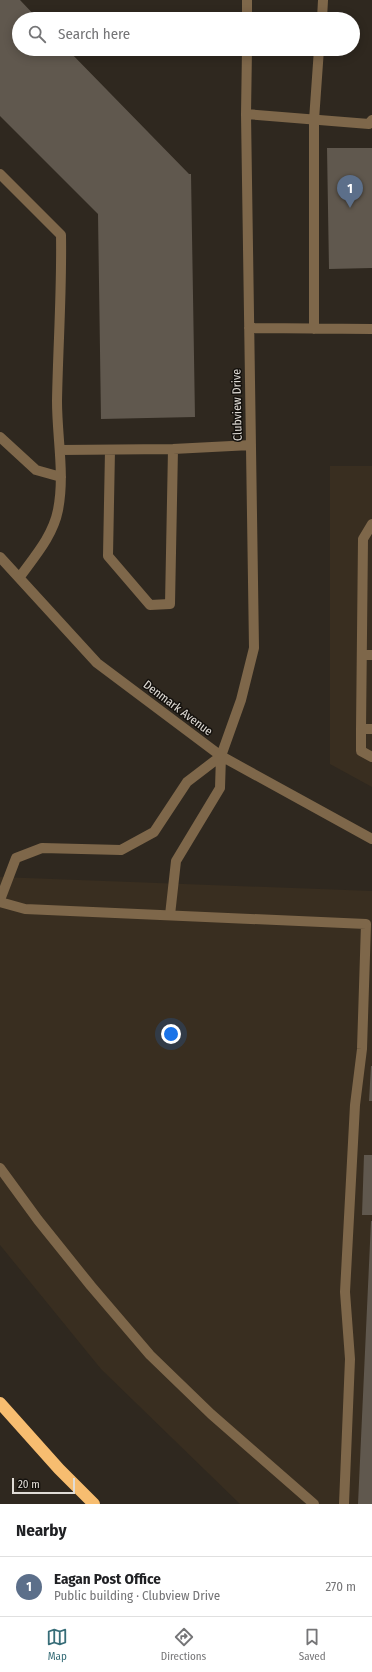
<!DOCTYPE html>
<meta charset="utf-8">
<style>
:root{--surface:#fff;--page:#f2f2f2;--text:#202124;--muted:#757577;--line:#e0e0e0;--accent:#376d78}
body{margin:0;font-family:"Fira Sans Condensed",sans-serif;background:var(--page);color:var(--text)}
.scale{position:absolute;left:12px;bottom:10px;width:63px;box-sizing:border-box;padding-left:4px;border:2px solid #e0dcd6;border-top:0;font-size:11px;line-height:14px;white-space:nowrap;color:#e0dcd6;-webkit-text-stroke:3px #14110d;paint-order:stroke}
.you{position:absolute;left:171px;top:1034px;width:14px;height:14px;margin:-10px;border:3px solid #fff;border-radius:50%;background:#1a73e8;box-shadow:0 0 0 6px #1a73e833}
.badge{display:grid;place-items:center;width:26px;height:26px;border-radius:50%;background:var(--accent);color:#fff;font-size:13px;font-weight:700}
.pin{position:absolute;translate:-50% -33px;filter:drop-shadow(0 1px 2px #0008)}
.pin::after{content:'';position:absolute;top:21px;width:14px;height:12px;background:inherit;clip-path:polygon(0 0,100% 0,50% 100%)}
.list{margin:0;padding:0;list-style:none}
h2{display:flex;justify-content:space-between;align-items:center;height:52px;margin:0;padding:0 16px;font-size:17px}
h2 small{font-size:13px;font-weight:400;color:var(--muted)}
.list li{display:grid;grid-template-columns:26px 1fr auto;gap:12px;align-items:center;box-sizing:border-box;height:60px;padding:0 16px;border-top:1px solid var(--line)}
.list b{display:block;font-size:15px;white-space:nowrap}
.list p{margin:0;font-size:13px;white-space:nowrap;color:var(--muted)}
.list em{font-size:13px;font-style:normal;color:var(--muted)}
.icon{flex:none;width:22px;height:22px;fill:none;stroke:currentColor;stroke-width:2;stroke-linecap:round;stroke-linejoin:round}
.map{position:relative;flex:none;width:372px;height:1504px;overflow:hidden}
.search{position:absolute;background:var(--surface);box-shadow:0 2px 10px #0003;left:12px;right:12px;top:12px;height:44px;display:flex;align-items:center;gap:10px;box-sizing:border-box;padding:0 14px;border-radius:22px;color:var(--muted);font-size:15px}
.sheet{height:112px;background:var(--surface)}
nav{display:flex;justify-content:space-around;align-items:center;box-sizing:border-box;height:56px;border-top:1px solid var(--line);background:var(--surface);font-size:11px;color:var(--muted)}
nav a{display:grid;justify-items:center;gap:2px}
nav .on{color:var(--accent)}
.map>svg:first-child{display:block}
.built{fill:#392e20}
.building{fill:#60584e}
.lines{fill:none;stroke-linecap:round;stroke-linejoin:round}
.minor{stroke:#7e674a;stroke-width:10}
.highway{stroke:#f7bd70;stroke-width:12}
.labels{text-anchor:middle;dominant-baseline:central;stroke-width:3;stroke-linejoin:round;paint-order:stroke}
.street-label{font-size:12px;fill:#e0dcd6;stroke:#14110d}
</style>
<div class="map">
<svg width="372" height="1504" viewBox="0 0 372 1504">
<rect width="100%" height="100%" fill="#2f281f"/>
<path class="built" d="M330 466H372V787L330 764Z
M0 877 372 891V1504H240L101 1369 0 1245Z"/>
<path class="building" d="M0 0H20L38 19H19V49H67L189 174H191L195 417 101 419 98 214 0 116Z
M327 148H372V268L329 269Z
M371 1066H372V1101H369Z
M364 1155H372V1215H362Z
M371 1221H372V1504H358Z"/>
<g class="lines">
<path class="minor" d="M247 19V0
M322 19 323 0
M246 114 369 124 372 120
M0 174 61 235C62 290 58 346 57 401 57 438 65 474 58 510 53 536 34 557 19 578
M249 328 372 329
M314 329V120L319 49
M0 437 36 470 61 477
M60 450 173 449 251 445
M110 450 108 556 150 605 170 604 173 449
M372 524 363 539 361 729V751L372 757
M0 557 97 663 221 756 372 839
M362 655H372
M361 729H372
M0 900 16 858 42 848 121 850 154 832 187 782 221 756
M0 902 25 909 366 924 362 1049 355 1105 345 1292 350 1359 344 1504
M170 915 176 861 220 788 221 756 241 700 254 648 246 114 247 49
M0 1168 38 1220 91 1286 150 1355 211 1414 314 1504"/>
<path class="highway" d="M0 1403 59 1469 94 1504"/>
</g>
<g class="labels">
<g class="street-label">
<text transform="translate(237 405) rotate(-91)">Clubview Drive</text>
<text transform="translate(178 708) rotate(37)">Denmark Avenue</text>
</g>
</g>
</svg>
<div class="scale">20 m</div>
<div class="you"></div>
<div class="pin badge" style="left:350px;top:208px;background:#5c6f8a">1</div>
<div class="search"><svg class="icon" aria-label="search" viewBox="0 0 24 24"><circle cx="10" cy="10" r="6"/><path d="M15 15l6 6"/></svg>Search here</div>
</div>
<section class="sheet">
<h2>Nearby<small></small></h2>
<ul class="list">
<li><span class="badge" style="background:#5c6f8a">1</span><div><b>Eagan Post Office</b><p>Public building · Clubview Drive</p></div><em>270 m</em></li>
</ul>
</section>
<nav>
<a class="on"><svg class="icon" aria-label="map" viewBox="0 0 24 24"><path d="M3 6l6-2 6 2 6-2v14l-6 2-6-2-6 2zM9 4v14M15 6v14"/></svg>Map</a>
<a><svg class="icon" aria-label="directions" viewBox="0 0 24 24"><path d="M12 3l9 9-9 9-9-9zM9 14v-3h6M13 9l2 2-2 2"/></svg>Directions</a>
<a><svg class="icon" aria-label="saved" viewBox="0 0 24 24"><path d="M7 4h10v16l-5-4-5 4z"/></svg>Saved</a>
</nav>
